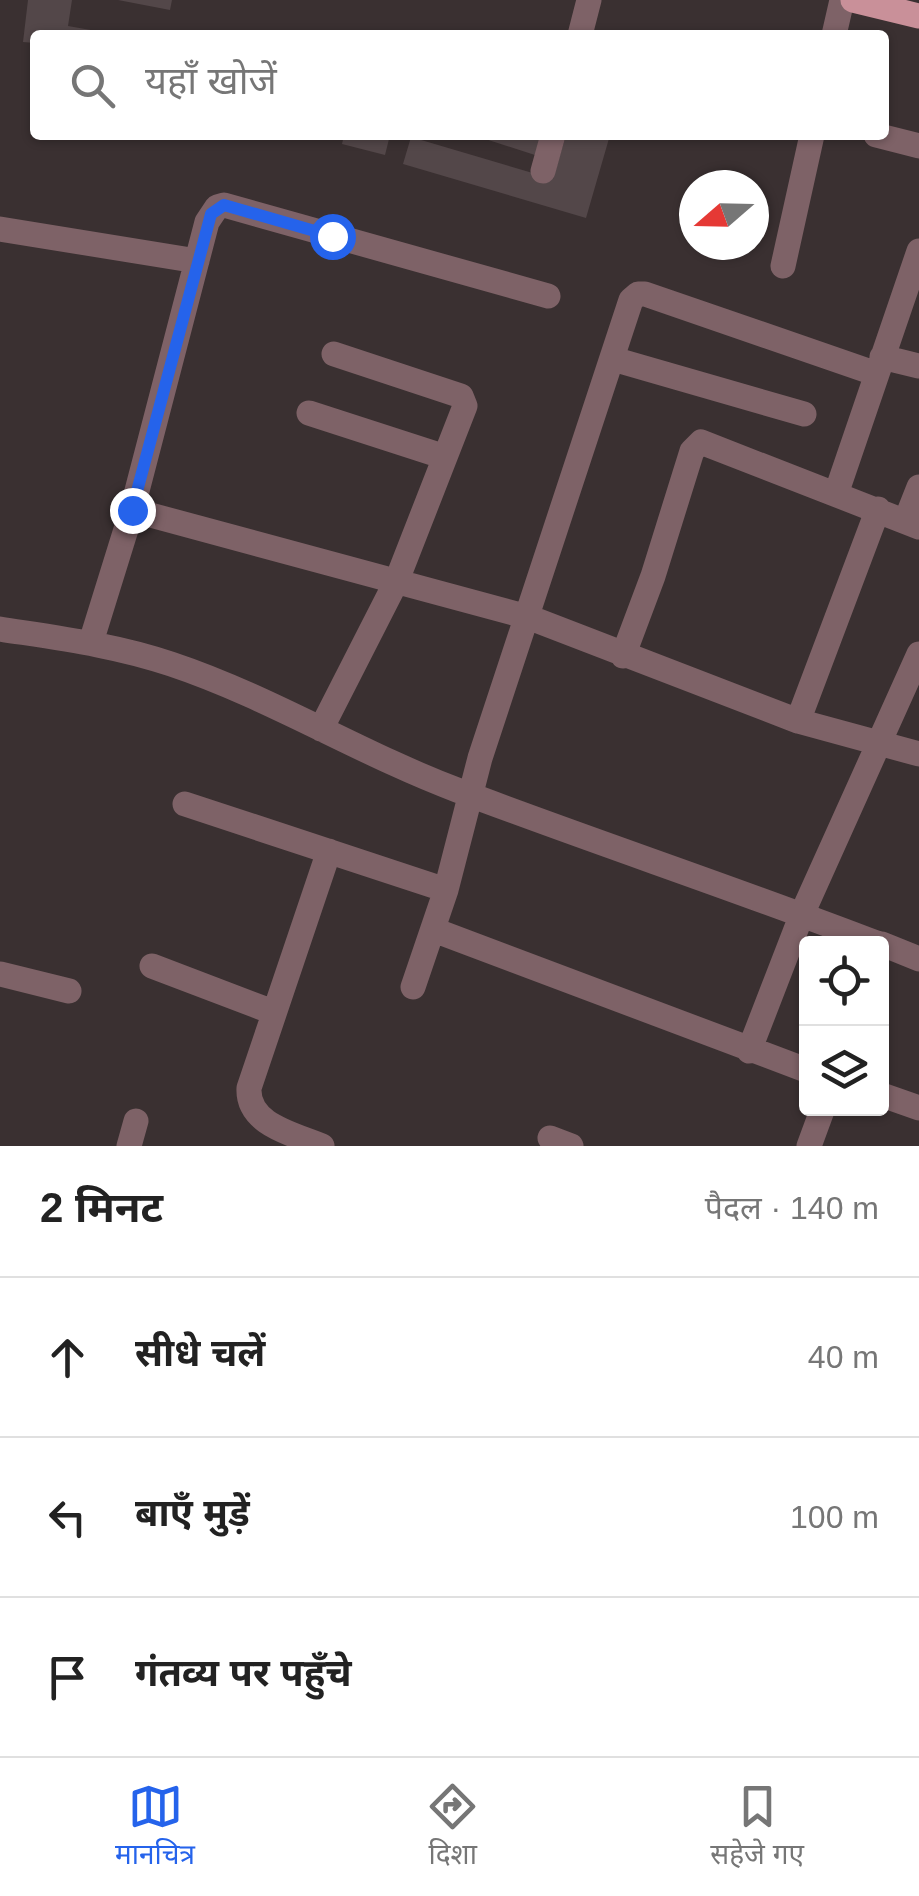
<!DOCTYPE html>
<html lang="hi">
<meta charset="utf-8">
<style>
:root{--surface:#fff;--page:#f6f6f6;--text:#222;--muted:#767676;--line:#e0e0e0;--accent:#2563eb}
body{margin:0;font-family:Helvetica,"Noto Sans Devanagari",sans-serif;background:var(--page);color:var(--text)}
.controls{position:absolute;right:30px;bottom:30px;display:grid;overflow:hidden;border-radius:10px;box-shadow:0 2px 8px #0004}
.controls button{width:90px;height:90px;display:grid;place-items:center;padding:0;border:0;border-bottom:2px solid var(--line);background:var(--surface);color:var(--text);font:50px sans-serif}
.compass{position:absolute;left:679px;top:170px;width:90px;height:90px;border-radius:50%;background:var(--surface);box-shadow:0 2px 8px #0004;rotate:250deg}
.stop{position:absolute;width:30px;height:30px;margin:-22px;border:8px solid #2563eb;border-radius:50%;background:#fff}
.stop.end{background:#2563eb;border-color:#fff;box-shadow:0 2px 10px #0008}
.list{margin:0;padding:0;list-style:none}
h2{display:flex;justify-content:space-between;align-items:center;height:130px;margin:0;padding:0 40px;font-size:42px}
h2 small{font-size:32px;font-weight:400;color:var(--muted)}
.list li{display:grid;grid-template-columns:65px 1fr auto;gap:30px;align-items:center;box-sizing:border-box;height:160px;padding:0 40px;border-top:2px solid var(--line)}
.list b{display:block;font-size:38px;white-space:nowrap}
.list em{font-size:32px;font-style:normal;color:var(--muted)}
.icon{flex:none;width:55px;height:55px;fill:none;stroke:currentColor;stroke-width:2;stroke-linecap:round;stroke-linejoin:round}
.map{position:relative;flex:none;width:919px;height:1146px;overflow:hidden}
.search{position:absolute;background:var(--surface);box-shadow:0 2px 8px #0004;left:30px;right:30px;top:30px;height:110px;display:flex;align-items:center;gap:25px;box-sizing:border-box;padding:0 35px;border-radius:10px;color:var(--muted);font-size:38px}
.sheet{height:610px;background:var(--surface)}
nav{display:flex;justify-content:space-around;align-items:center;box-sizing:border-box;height:140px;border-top:2px solid var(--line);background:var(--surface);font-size:28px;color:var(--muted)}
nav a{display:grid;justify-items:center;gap:5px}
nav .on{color:var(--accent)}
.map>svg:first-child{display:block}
.building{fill:#534749}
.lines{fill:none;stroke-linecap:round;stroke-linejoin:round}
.minor{stroke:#7e6267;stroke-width:25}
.major{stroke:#c99099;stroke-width:25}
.route{stroke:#2563eb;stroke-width:12}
</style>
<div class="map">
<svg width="919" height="1146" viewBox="0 0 919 1146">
<rect width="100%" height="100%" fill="#3a3031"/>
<path class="building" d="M28 0H72L68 26 119 35H35V43L23 42Z
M118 0H172L170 10Z
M344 135H390L385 155 342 144Z
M473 135H544L538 156Z
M566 135H610L586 218 403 164 411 137 553 179Z"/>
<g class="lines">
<path class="minor" d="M580 35 589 0
M834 35 842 0
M876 135 919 146
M543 171 553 135
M0 229 197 261
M783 266 812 135
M882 357 919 366
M613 359 804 414
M309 413 445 457
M836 494 919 251
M132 510 528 617 798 721 919 754
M906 520 919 487
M0 629C58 638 115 645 171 664 270 697 359 753 457 790 597 843 739 890 879 944
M91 642 132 510 207 222 217 207 224 205 548 296
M623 656 653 576 692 451 701 442 919 527
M798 721 878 509
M321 729 397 580 465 406 461 396 334 354
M185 804 446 890 413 987
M446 890 480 758 631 300 638 294H645L877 374
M434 930 806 1070
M882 944 919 959
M152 966 273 1012
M0 974 69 991
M749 1051 802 914 919 654
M882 1095 919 1108
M550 1138 571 1146
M129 1146 136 1121
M322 1146C294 1134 247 1125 249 1088L329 851
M809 1146 823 1108"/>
<path class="major" d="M853 0 919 16"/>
</g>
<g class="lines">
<path class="route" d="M132 510 211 214 224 205 332 236"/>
</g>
</svg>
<div class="controls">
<button><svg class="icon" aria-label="locate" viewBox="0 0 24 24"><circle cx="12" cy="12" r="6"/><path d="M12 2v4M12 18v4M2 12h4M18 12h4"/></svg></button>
<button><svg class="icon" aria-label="layers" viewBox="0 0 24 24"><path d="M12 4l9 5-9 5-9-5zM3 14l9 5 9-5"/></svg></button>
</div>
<svg class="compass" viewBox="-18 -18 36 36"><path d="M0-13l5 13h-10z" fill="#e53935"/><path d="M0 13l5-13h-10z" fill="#767676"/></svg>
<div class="stop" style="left:332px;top:236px"></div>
<div class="stop end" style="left:132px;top:510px"></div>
<div class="search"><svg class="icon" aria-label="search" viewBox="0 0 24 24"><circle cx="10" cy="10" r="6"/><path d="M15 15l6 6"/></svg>यहाँ खोजें</div>
</div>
<section class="sheet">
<h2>2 मिनट<small>पैदल · 140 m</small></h2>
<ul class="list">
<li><svg class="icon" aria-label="ahead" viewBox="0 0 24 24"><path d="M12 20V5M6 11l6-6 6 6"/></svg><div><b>सीधे चलें</b></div><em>40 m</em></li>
<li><svg class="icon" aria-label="left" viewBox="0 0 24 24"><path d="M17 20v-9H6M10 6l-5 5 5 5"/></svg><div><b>बाएँ मुड़ें</b></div><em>100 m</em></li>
<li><svg class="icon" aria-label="arrive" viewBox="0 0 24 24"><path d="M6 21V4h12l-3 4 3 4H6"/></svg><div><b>गंतव्य पर पहुँचे</b></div></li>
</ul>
</section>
<nav>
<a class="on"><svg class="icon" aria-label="map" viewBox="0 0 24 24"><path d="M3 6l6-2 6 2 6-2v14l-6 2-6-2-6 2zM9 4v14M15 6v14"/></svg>मानचित्र</a>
<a><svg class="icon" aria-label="directions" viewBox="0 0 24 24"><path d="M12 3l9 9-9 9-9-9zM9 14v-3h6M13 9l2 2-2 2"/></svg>दिशा</a>
<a><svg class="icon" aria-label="saved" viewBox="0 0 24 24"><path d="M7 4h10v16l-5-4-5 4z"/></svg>सहेजे गए</a>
</nav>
